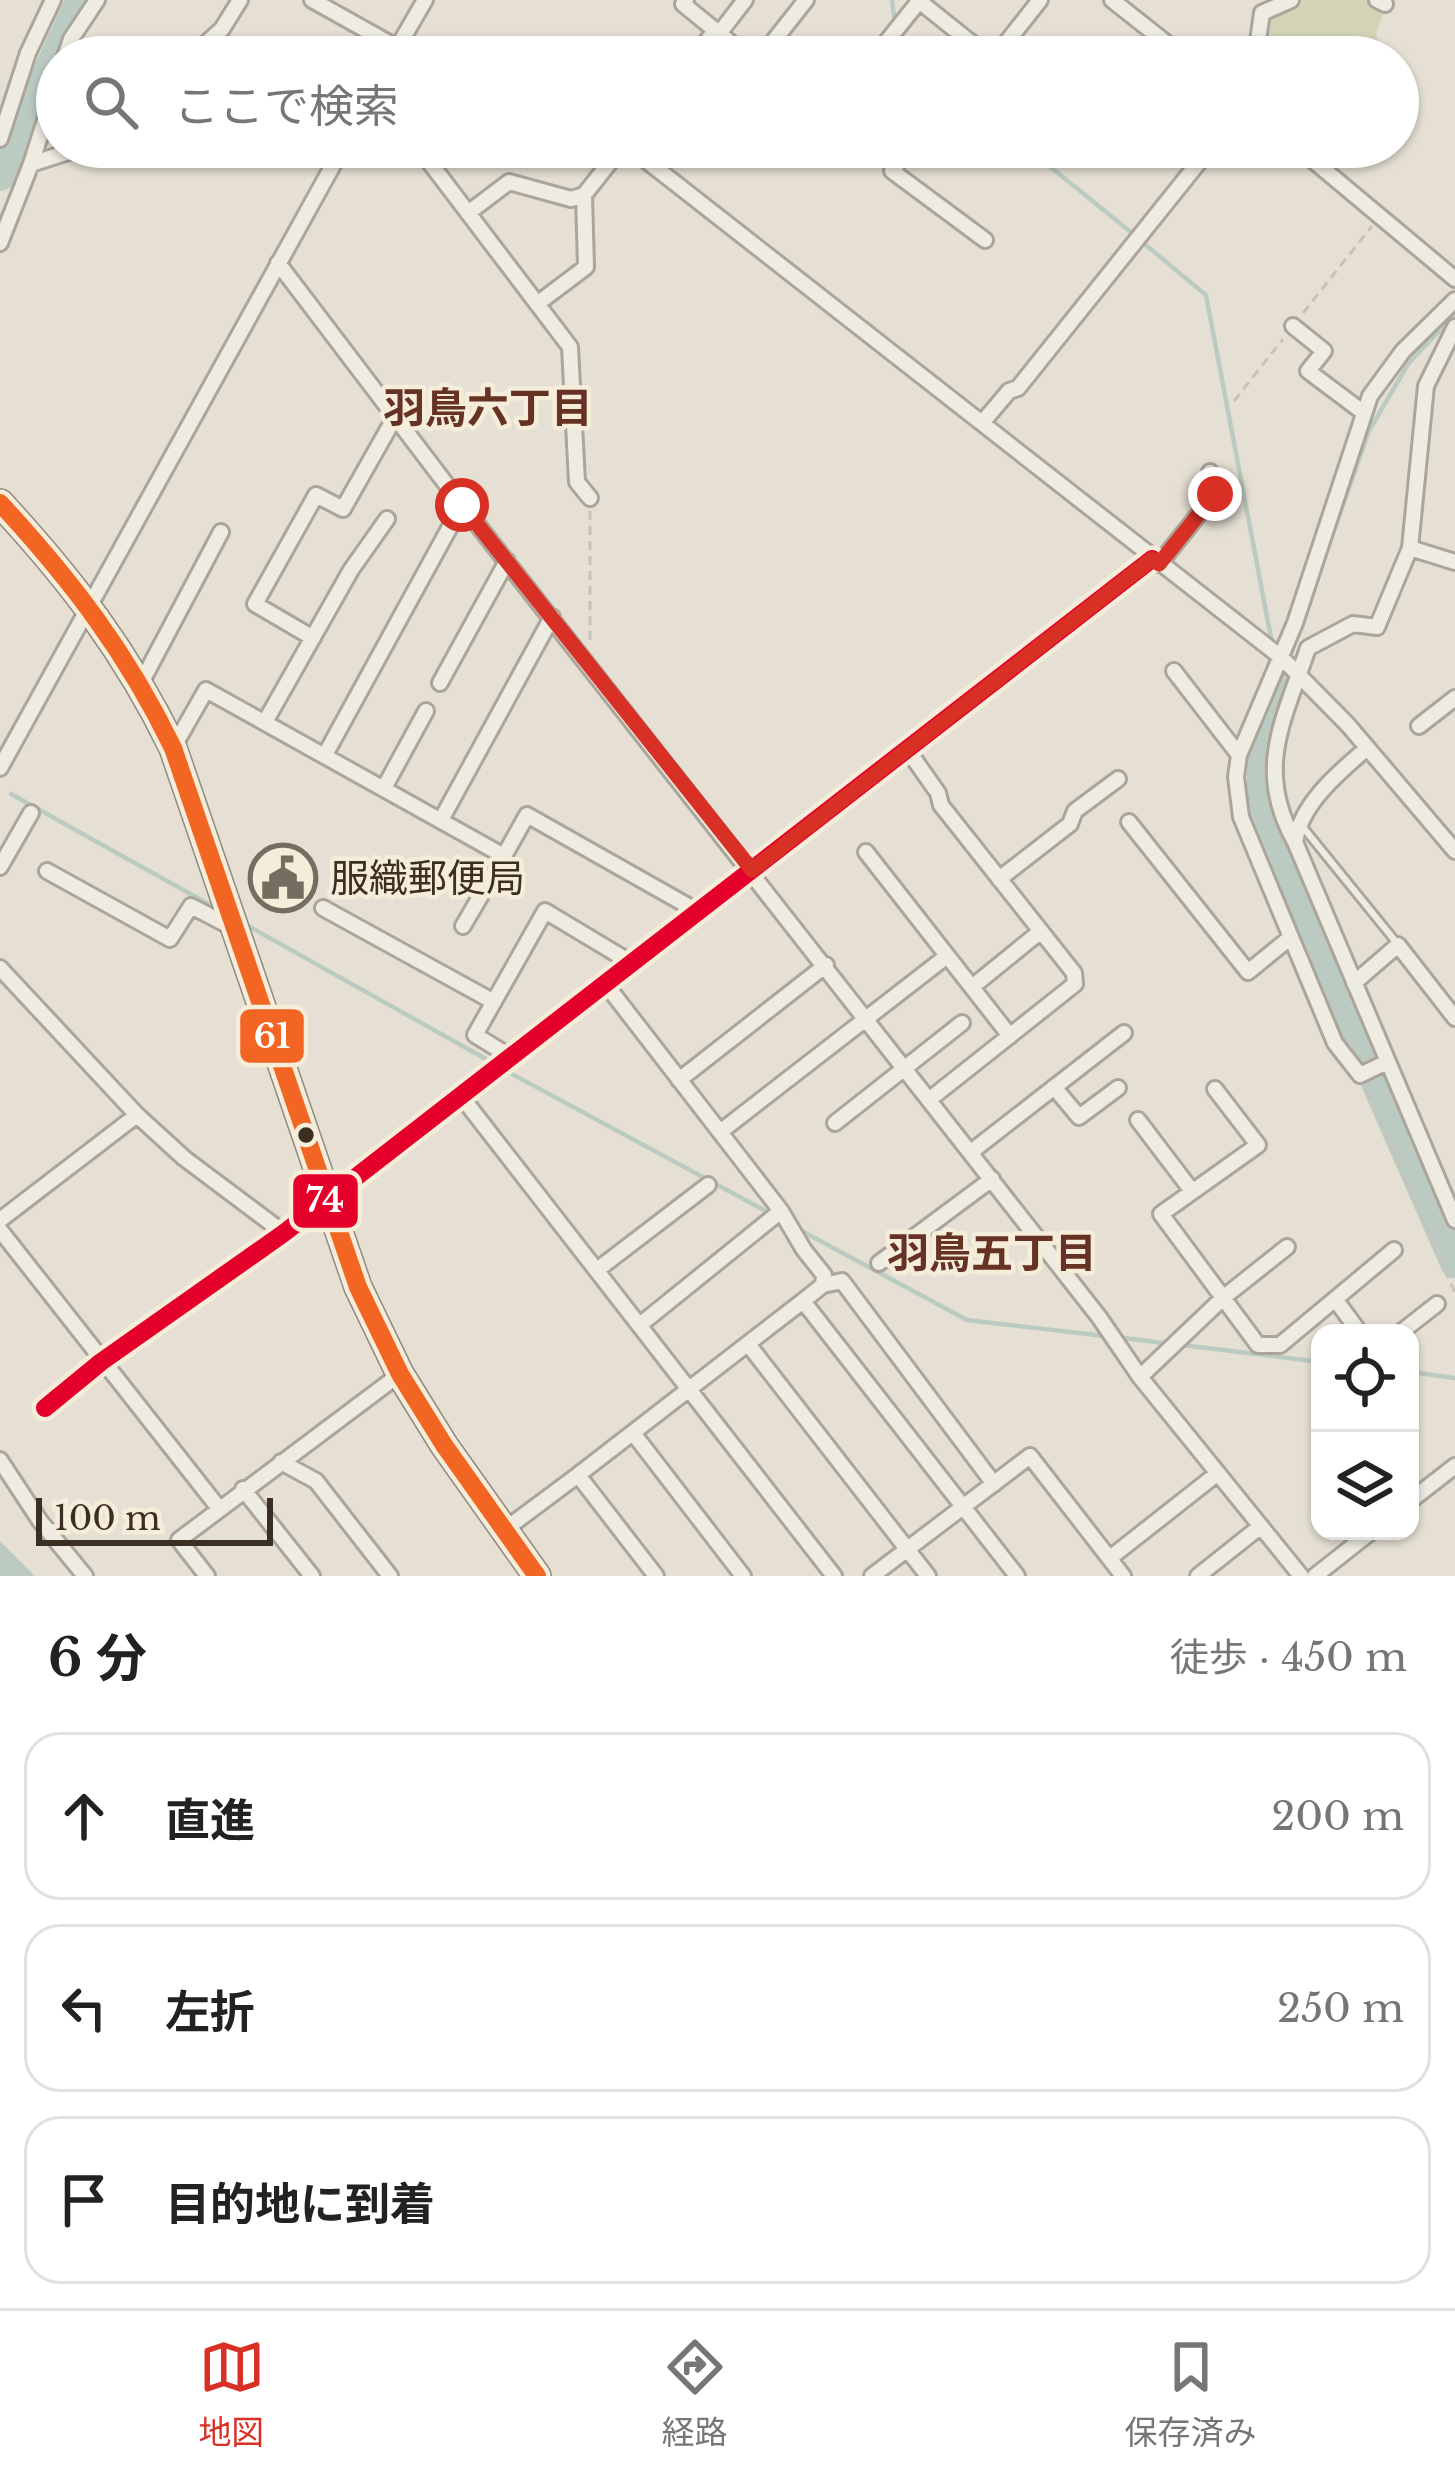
<!DOCTYPE html>
<html lang="ja">
<meta charset="utf-8">
<style>
:root{--surface:#fff;--page:#f6f6f6;--text:#222;--muted:#767676;--line:#e0e0e0;--accent:#d93025}
body{margin:0;font-family:"Libre Baskerville","Noto Sans JP",serif;background:var(--page);color:var(--text)}
.controls{position:absolute;right:36px;bottom:36px;display:grid;overflow:hidden;border-radius:24px;box-shadow:0 3px 9px #0004}
.controls button{width:108px;height:108px;display:grid;place-items:center;padding:0;border:0;border-bottom:3px solid var(--line);background:var(--surface);color:var(--text);font:60px sans-serif}
.scale{position:absolute;left:36px;bottom:30px;width:237px;box-sizing:border-box;padding-left:12px;border:6px solid #3b2e22;border-top:0;font-size:33px;line-height:42px;white-space:nowrap;color:#3b2e22;-webkit-text-stroke:9px #f5edda;paint-order:stroke}
.stop{position:absolute;width:36px;height:36px;margin:-27px;border:9px solid #d93025;border-radius:50%;background:#fff}
.stop.end{background:#d93025;border-color:#fff;box-shadow:0 3px 12px #0008}
.list{margin:0;padding:0;list-style:none}
h2{display:flex;justify-content:space-between;align-items:center;height:156px;margin:0;padding:0 48px;font-size:51px}
h2 small{font-size:39px;font-weight:400;color:var(--muted)}
.list li{display:grid;grid-template-columns:78px 1fr auto;gap:36px;align-items:center;box-sizing:border-box;height:168px;margin:0 24px 24px;padding:0 24px;border:3px solid var(--line);border-radius:36px}
.list b{display:block;font-size:45px;white-space:nowrap}
.list em{font-size:39px;font-style:normal;color:var(--muted)}
.icon{flex:none;width:66px;height:66px;fill:none;stroke:currentColor;stroke-width:2;stroke-linecap:round;stroke-linejoin:round}
.map{position:relative;flex:none;width:1455px;height:1576px;overflow:hidden}
.search{position:absolute;background:var(--surface);box-shadow:0 3px 9px #0004;left:36px;right:36px;top:36px;height:132px;display:flex;align-items:center;gap:30px;box-sizing:border-box;padding:0 42px;border-radius:66px;color:var(--muted);font-size:45px}
.sheet{height:732px;background:var(--surface)}
nav{display:flex;justify-content:space-around;align-items:center;box-sizing:border-box;height:168px;border-top:3px solid var(--line);background:var(--surface);font-size:33px;color:var(--muted)}
nav a{display:grid;justify-items:center;gap:6px}
nav .on{color:var(--accent)}
.map>svg:first-child{display:block}
.green{fill:#d3d4b6}
.water{fill:#bccbc2}
.lines{fill:none;stroke-linecap:round;stroke-linejoin:round}
.stream{stroke:#bccbc2;stroke-width:4.5}
.river{stroke:#bccbc2;stroke-width:30}
.lane-casing{stroke:#aba59b;stroke-width:12}
.street-casing{stroke:#aba59b;stroke-width:20}
.highway-casing{stroke:#908b82;stroke-width:30}
.path{stroke:#c7c2ba;stroke-width:3;stroke-dasharray:9 6;stroke-linecap:butt}
.lane{stroke:#eeebe3;stroke-width:6}
.street{stroke:#eeebe3;stroke-width:14}
.highway{stroke:#d8d0c3;stroke-width:24}
.bus-1-casing{stroke:#f5edda;stroke-width:27}
.bus-2-casing{stroke:#f5edda;stroke-width:27}
.bus-1{stroke:#f26522;stroke-width:18}
.bus-2{stroke:#e4002b;stroke-width:18}
.route{stroke:#d93025;stroke-width:15}
.bus-dot{fill:#3b2e22;stroke:#f5edda;stroke-width:4.5}
.labels{text-anchor:middle;dominant-baseline:central;stroke-width:9;stroke-linejoin:round;paint-order:stroke}
.poi-label{font-size:39px;fill:#3b2e22;stroke:#f5edda;text-anchor:start}
.neighbourhood-label{font-size:42px;font-weight:bold;fill:#653224;stroke:#f5edda}
.line-badge{stroke:#f5edda;stroke-width:4.5}
.badge-label{font-size:33px;text-anchor:middle;font-weight:bold;fill:#fff}
</style>
<div class="map">
<svg width="1455" height="1576" viewBox="0 0 1455 1576">
<rect width="100%" height="100%" fill="#e5e0d3"/>
<path class="green" d="M1303 0H1367L1385 8 1376 34 1386 57H1267L1272 14Z"/>
<path class="water" d="M0 1541 31 1572 34 1576H0Z"/>
<g class="lines">
<path class="stream" d="M892 0 895 24
M896 35 898 48 910 57
M1026 147 1133 234
M1142 242 1206 295 1272 643
M1306 610 1369 431 1408 364 1455 314
M1281 684 1300 627
M11 794 221 911
M241 922 493 1063
M503 1069 773 1215
M798 1229 967 1320 1105 1336
M1116 1337 1171 1344
M1182 1345 1320 1362
M1410 1372 1455 1378"/>
<path class="river" d="M0 176 81 0
M1281 684C1263 738 1258 771 1264 827L1455 1263"/>
<defs>
<path id="lane" d="M1302 826 1396 942"/>
<path id="street" d="M312 0 398 48 428 57
M686 0 683 4 748 57
M1112 0 1184 57
M1377 0 1385 4
M919 1 989 57
M718 35 745 0
M65 57 71 39 97 0
M191 57 222 29 240 0
M392 57 425 0
M694 57 714 32
M761 57 806 0
M889 57 880 50 920 0
M995 57 1040 0
M1251 57 1257 48 1262 13 1291 0
M0 139 28 53 53 0
M418 147 570 347 577 482 590 498
M629 147 1282 658 1348 725 1455 851
M911 147 892 171 985 240
M1297 147 1455 279
M31 164 84 147
M468 213 509 182 571 199 584 195
M0 243 31 164 57 83
M278 263 462 505 1099 1317 1140 1377 1301 1576
M537 304 586 267 584 195 622 147
M1293 326 1324 351 1308 371 1364 413
M1455 327 1426 386 1410 548 1455 562
M982 423 1009 391 1018 388 1211 147
M1159 564 1215 494 1210 472
M313 638 255 604 316 495 343 509 395 417
M1174 671 1239 755
M141 683 221 532
M440 683 507 561
M265 722 351 570 387 519
M1419 726 1455 698
M173 748 206 690 504 856 527 815 697 911
M907 749 938 793 941 805 1074 973 1075 984 930 1099
M1366 749C1338 773 1301 804 1295 842L1455 1220
M325 755 462 505
M0 768 343 147
M384 788 426 711
M441 820 552 617
M1129 822 1248 972 1291 937
M1295 842C1254 769 1284 720 1308 648L1353 624 1377 627 1410 548
M866 852 1010 1036
M0 867 31 813
M47 871 170 939 191 906 235 929
M999 879 1070 824 1075 811 1118 779
M323 908 494 1002
M463 926 504 856
M0 968 137 1115 184 1158 284 1233
M604 982 781 1211 804 1250 824 1275 823 1285 803 1301
M1354 983 1398 945 1455 1018
M972 987 1041 931
M511 1057 475 1035 545 911 630 962
M1387 1062 1360 1075 1335 1043 1241 817 1236 777 1239 755 1295 623 1370 396 1403 351 1455 300
M679 1080 826 965
M1054 1087 1079 1117 1118 1088
M1215 1089 1258 1145 1161 1214 1258 1345H1280L1394 1250
M461 1096 834 1576
M1138 1120 1192 1191
M835 1123 962 1023
M720 1132 947 956
M971 1152 1124 1033
M0 1220 137 1115
M0 1230 218 1507
M879 1263 992 1179
M597 1270 708 1185
M823 1285 842 1281 994 1484
M1335 1299 1360 1333
M641 1324 781 1211
M1400 1333 1437 1304
M748 1344 928 1576
M1140 1377 1224 1297 1287 1247
M45 1408 101 1362 284 1233 1152 559
M633 1433 743 1576
M0 1460 40 1521 85 1576
M281 1462 316 1481 390 1576
M243 1489 312 1576
M1410 1501 1455 1466
M503 1531 578 1475
M1110 1558 1218 1473
M207 1576 179 1540 400 1374
M656 1576 578 1475 803 1301 1017 1576
M872 1576 1030 1456 1123 1576
M1198 1576 1261 1526
M1315 1576 1372 1531"/>
<path id="highway" d="M0 503C72 581 127 653 173 748L358 1287 400 1374 444 1445 537 1576"/>
</defs>
<use href="#lane" class="lane-casing"/>
<use href="#street" class="street-casing"/>
<use href="#highway" class="highway-casing"/>
<path class="path" d="M1303 313 1372 226
M1234 401 1283 339
M590 511V645
M1367 1091 1455 1293"/>
<use href="#lane" class="lane"/>
<use href="#street" class="street"/>
<use href="#highway" class="highway"/>
<defs>
<path id="bus-1" d="M0 503C72 581 127 653 173 748L358 1287 400 1374 444 1445 537 1576"/>
<path id="bus-2" d="M45 1408 101 1362 284 1233 1152 559"/>
</defs>
<use href="#bus-1" class="bus-1-casing"/>
<use href="#bus-2" class="bus-2-casing"/>
<use href="#bus-1" class="bus-1"/>
<use href="#bus-2" class="bus-2"/>
</g>
<g class="lines">
<path class="route" d="M462 505 752 870 1152 559 1159 564 1215 494"/>
</g>
<defs>
<symbol id="civic-ring" viewBox="-11 -11 22 22"><circle r="9.5" fill="#f5edda" stroke="#766c60" stroke-width="1.5"/><path d="M-.6-6.5H3V-4.5H.6V-3L4-1V1h2V6H-6V1h2V-1L-.6-3ZM-1.2 2.5V6h2.4V2.5Z" fill="#766c60"/></symbol>
</defs>
<g fill-rule="evenodd">
<use href="#civic-ring" x="245" y="840" width="76" height="76"/>
</g>
<circle class="bus-dot" cx="306" cy="1135" r="10"/>
<g class="labels">
<g class="poi-label">
<text x="330" y="878">服織郵便局</text>
</g>
<g class="neighbourhood-label">
<text x="488" y="408">羽鳥六丁目</text>
<text x="992" y="1253">羽鳥五丁目</text>
</g>
</g>
<g class="line-badge">
<rect x="238" y="1007" width="68" height="58" rx="12" fill="#f26522"/>
<rect x="291" y="1172" width="69" height="58" rx="12" fill="#e4002b"/>
</g>
<g class="badge-label">
<text x="272" y="1048">61</text>
<text x="325" y="1212">74</text>
</g>
</svg>
<div class="controls">
<button><svg class="icon" aria-label="locate" viewBox="0 0 24 24"><circle cx="12" cy="12" r="6"/><path d="M12 2v4M12 18v4M2 12h4M18 12h4"/></svg></button>
<button><svg class="icon" aria-label="layers" viewBox="0 0 24 24"><path d="M12 4l9 5-9 5-9-5zM3 14l9 5 9-5"/></svg></button>
</div>
<div class="scale">100 m</div>
<div class="stop" style="left:462px;top:505px"></div>
<div class="stop end" style="left:1215px;top:494px"></div>
<div class="search"><svg class="icon" aria-label="search" viewBox="0 0 24 24"><circle cx="10" cy="10" r="6"/><path d="M15 15l6 6"/></svg>ここで検索</div>
</div>
<section class="sheet">
<h2>6 分<small>徒歩 · 450 m</small></h2>
<ul class="list">
<li><svg class="icon" aria-label="ahead" viewBox="0 0 24 24"><path d="M12 20V5M6 11l6-6 6 6"/></svg><div><b>直進</b></div><em>200 m</em></li>
<li><svg class="icon" aria-label="left" viewBox="0 0 24 24"><path d="M17 20v-9H6M10 6l-5 5 5 5"/></svg><div><b>左折</b></div><em>250 m</em></li>
<li><svg class="icon" aria-label="arrive" viewBox="0 0 24 24"><path d="M6 21V4h12l-3 4 3 4H6"/></svg><div><b>目的地に到着</b></div></li>
</ul>
</section>
<nav>
<a class="on"><svg class="icon" aria-label="map" viewBox="0 0 24 24"><path d="M3 6l6-2 6 2 6-2v14l-6 2-6-2-6 2zM9 4v14M15 6v14"/></svg>地図</a>
<a><svg class="icon" aria-label="directions" viewBox="0 0 24 24"><path d="M12 3l9 9-9 9-9-9zM9 14v-3h6M13 9l2 2-2 2"/></svg>経路</a>
<a><svg class="icon" aria-label="saved" viewBox="0 0 24 24"><path d="M7 4h10v16l-5-4-5 4z"/></svg>保存済み</a>
</nav>
